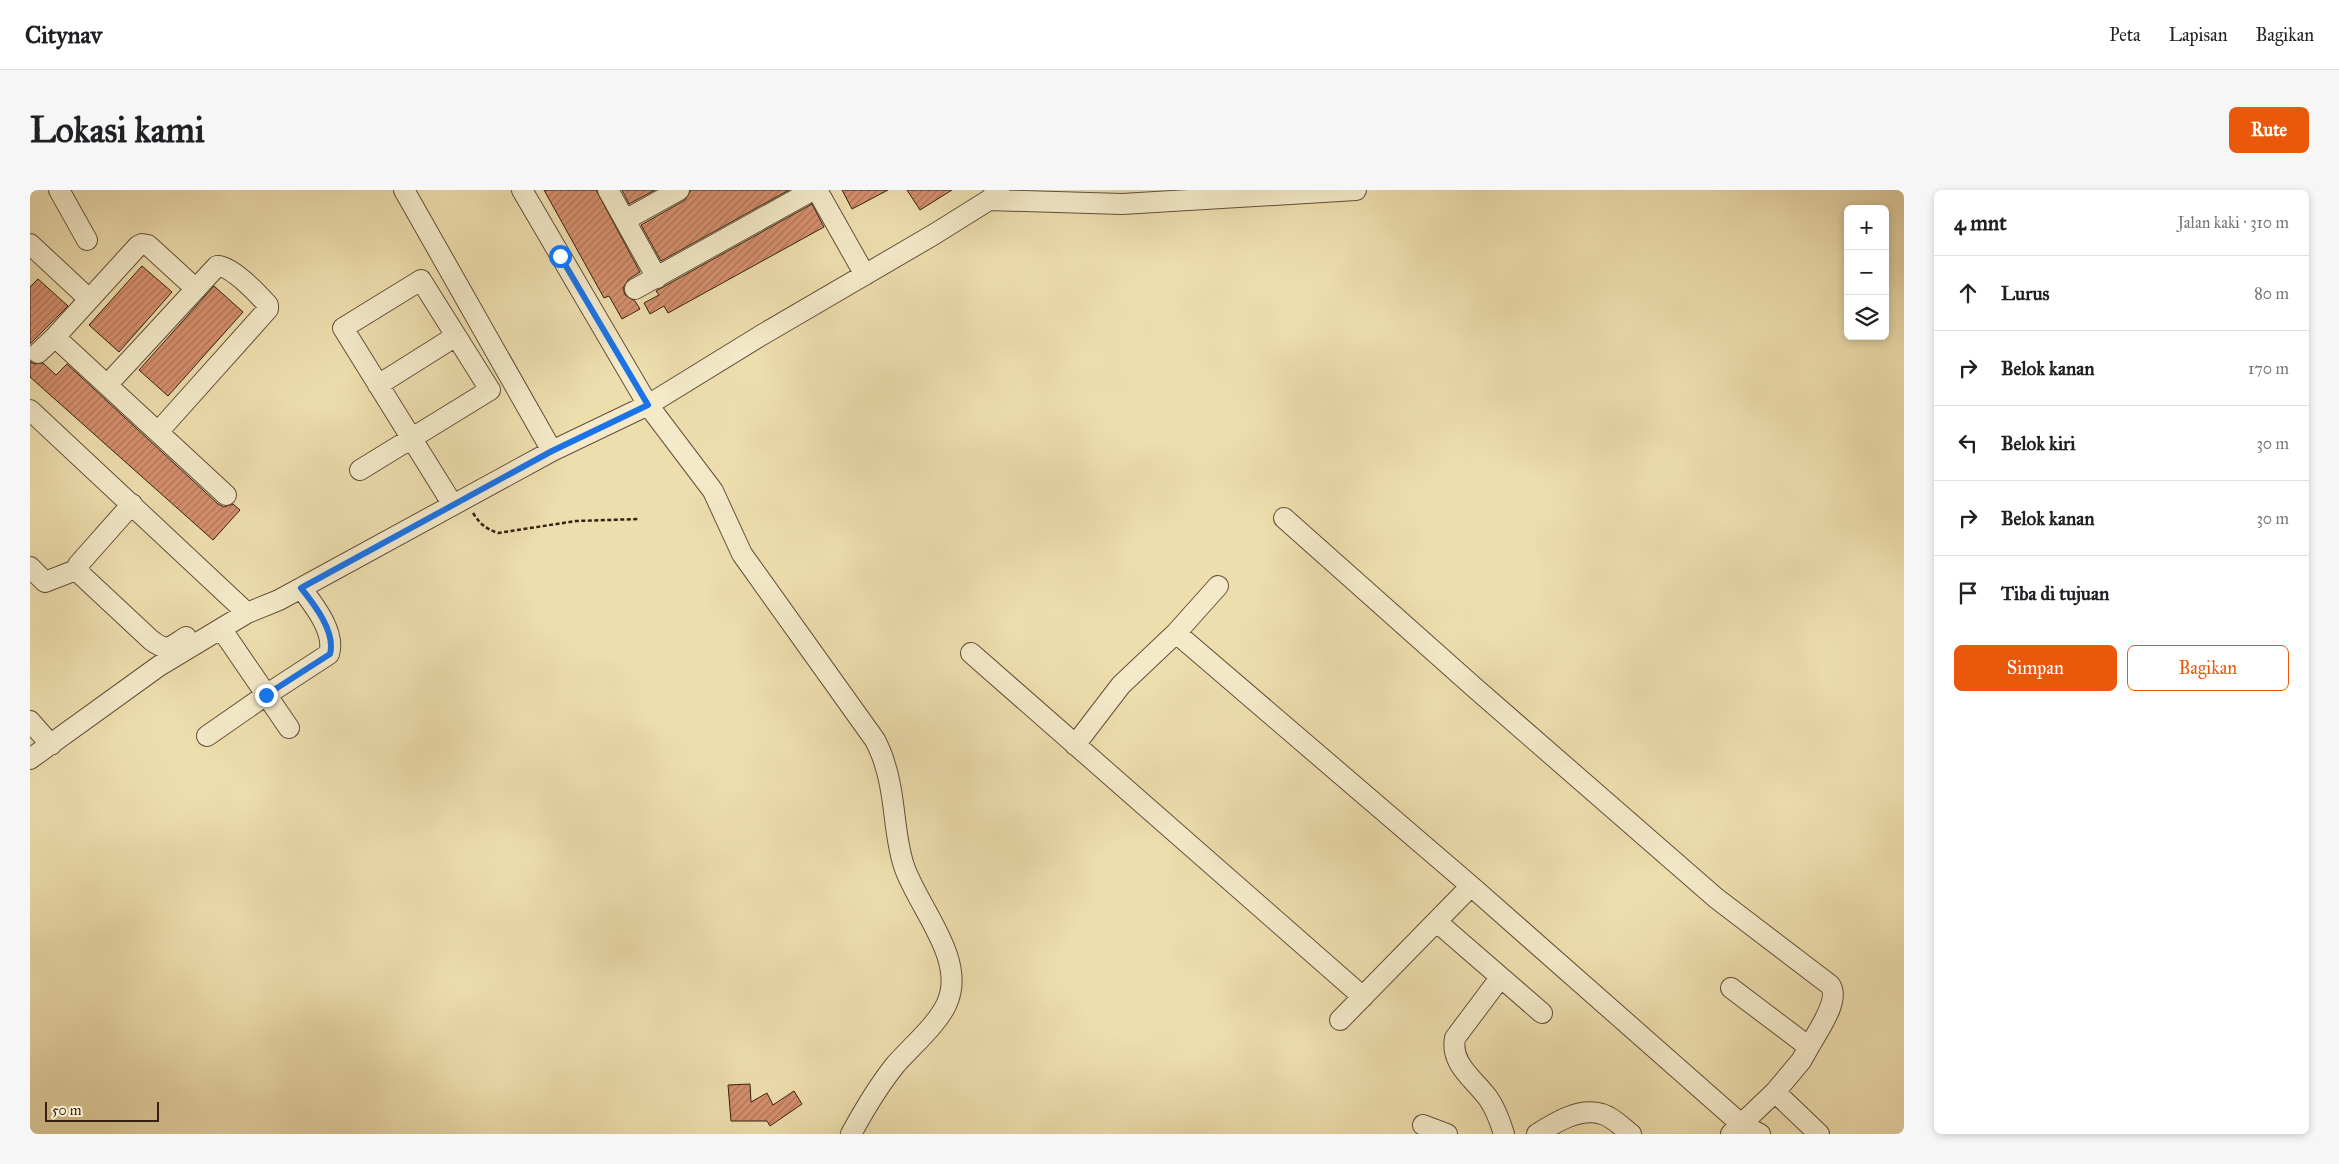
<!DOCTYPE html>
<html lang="id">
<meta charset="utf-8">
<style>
:root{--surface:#fff;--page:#f6f6f6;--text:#202124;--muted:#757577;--line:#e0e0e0;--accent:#ea580c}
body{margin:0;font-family:"IM FELL Great Primer",serif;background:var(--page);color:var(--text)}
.controls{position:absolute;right:15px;top:15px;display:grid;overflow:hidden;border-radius:8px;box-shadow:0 2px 8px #0003}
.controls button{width:45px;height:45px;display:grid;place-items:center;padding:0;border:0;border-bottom:1px solid var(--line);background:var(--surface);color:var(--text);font:25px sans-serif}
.scale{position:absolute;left:15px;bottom:12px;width:114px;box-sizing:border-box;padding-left:5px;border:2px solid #352012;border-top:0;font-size:14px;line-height:18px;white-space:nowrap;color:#352012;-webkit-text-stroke:4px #f4eaca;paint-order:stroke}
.stop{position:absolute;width:15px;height:15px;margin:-11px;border:4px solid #1a73e8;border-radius:50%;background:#fff}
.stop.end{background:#1a73e8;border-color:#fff;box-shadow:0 1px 5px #0008}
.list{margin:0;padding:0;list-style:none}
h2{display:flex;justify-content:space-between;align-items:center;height:65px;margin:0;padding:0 20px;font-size:21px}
h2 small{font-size:16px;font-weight:400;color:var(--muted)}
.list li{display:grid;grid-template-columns:32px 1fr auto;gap:15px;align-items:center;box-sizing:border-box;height:75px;padding:0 20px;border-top:1px solid var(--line)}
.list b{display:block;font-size:19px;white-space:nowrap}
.list em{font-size:16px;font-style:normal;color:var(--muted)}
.actions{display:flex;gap:10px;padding:15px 20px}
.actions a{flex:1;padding:11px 0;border:1px solid var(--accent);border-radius:8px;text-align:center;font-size:18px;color:var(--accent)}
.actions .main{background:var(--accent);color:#fff}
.icon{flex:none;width:28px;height:28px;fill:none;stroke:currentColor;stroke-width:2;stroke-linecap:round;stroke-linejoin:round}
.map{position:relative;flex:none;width:1874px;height:944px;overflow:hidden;border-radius:8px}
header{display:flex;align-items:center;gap:30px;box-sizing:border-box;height:70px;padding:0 25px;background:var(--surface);border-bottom:1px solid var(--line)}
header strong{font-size:24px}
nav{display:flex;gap:28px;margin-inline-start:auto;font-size:18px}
.intro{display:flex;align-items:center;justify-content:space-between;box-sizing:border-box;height:120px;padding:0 30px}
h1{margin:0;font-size:35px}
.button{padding:12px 22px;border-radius:8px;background:var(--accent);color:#fff;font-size:18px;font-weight:700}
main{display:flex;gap:30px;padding:0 30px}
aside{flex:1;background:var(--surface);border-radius:8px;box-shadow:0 2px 8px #0003}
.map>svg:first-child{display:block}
.building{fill:url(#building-hatch);stroke:#352012}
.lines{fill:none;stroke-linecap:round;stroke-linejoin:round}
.minor-casing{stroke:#635039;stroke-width:22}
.path{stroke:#352012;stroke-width:2.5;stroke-dasharray:4 2.5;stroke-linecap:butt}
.minor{stroke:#f4eaca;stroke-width:20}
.route{stroke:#1a73e8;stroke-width:6}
</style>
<header>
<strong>Citynav</strong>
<nav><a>Peta</a><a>Lapisan</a><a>Bagikan</a></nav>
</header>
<div class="intro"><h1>Lokasi kami</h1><a class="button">Rute</a></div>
<main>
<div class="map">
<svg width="1874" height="944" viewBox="0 0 1874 944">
<defs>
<pattern id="building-hatch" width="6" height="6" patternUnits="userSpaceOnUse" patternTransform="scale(1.25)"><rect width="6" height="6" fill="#d6906e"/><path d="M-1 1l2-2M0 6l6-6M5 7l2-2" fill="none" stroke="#ae7559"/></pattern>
</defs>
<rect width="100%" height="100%" fill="#eedeae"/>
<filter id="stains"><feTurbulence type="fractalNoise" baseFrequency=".004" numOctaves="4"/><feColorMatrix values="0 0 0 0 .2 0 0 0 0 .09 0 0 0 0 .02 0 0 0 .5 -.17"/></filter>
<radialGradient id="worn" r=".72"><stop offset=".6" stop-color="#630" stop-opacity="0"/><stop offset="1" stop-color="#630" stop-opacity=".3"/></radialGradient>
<path class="building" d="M514 0H566L610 82 599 89 593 98 595 105 605 111 610 119 592 129 579 106 574 108Z
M592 0H625L599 14Z
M661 0H759L631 71 611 35 655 10Z
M812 0H858L822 19Z
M877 0H922L890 20Z
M782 14 794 37 638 123 634 116 620 124 614 113 629 105 626 101Z
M112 76 142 102 89 162 59 135Z
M8 89 38 116 0 154V97Z
M184 96 213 122 138 206 109 180Z
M0 172 5 174 13 173 26 185 37 174 188 314 194 317 203 314 210 320 183 350 0 187Z
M720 894 721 912 737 903 743 915 764 901 772 914 740 936 737 931H701L698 895Z"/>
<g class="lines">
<defs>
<path id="minor" d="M29 0 57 50
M374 0 522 261
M492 0 618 215 683 301 712 364 845 550C849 558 853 566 855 575 866 607 863 643 874 676 887 716 937 769 917 813 908 834 882 856 866 874 849 895 834 920 821 944
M578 0 627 88
M787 0 835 85
M959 10 1092 14 1326 0
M595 30 649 0
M0 54 59 109
M166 99 118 55 112 54 108 56 25 147 196 305
M605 99 783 0
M8 163 25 147
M77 195 187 76C200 74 229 105 238 115V119L128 242
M348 195 426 146
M0 220 217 423
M330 280 460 200 391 90 313 138 423 315
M102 314 48 375 46 380 121 450C138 463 140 457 156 447
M1254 328 1445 498 1686 708 1800 795C1811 810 1787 842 1779 857
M0 377 15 392 46 380
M192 440 259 538
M1146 443 1441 696 1711 934 1730 944
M941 463 1333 807
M0 531 21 555
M177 546 236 505 299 464C306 442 283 414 271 398
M1045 555 1091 495 1146 443 1188 396
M0 569 129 476 217 423 249 410 522 261 618 215 730 146 903 45 959 10 969 0
M1407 732 1512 823
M1470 788 1425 848C1420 874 1444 889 1458 908 1466 919 1470 931 1474 944
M1701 798 1779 857 1771 871 1745 902
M1310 830 1441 696
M1393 935 1417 944
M1507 944C1526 932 1550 917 1572 924 1583 927 1593 938 1601 944
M1701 944 1745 902 1789 944"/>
</defs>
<use href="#minor" class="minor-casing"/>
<path class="path" d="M443 323C450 334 456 339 468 343L546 331 609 329"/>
<use href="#minor" class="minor"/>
</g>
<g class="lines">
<path class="route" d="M236 505 300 464C306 442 284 414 271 398L522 261 618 215 530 66"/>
</g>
<rect width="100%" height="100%" filter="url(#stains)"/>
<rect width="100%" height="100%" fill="url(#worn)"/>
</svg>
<div class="controls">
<button>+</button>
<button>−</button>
<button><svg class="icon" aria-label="layers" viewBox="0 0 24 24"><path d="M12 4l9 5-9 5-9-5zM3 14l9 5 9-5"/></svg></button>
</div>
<div class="scale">50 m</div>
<div class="stop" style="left:530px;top:66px"></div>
<div class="stop end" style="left:236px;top:505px"></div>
</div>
<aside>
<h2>4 mnt<small>Jalan kaki · 310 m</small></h2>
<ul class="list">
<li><svg class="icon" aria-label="ahead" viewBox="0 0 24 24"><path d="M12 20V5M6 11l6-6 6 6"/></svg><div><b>Lurus</b></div><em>80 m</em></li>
<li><svg class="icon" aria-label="right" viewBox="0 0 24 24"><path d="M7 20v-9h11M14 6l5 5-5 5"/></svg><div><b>Belok kanan</b></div><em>170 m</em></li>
<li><svg class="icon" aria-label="left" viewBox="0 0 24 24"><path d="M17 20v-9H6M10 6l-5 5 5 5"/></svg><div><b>Belok kiri</b></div><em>30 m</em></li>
<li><svg class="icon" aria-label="right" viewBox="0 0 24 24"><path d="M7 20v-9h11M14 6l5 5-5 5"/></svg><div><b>Belok kanan</b></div><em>30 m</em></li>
<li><svg class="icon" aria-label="arrive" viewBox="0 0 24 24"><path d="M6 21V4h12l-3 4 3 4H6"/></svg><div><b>Tiba di tujuan</b></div></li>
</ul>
<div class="actions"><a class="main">Simpan</a><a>Bagikan</a></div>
</aside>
</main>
